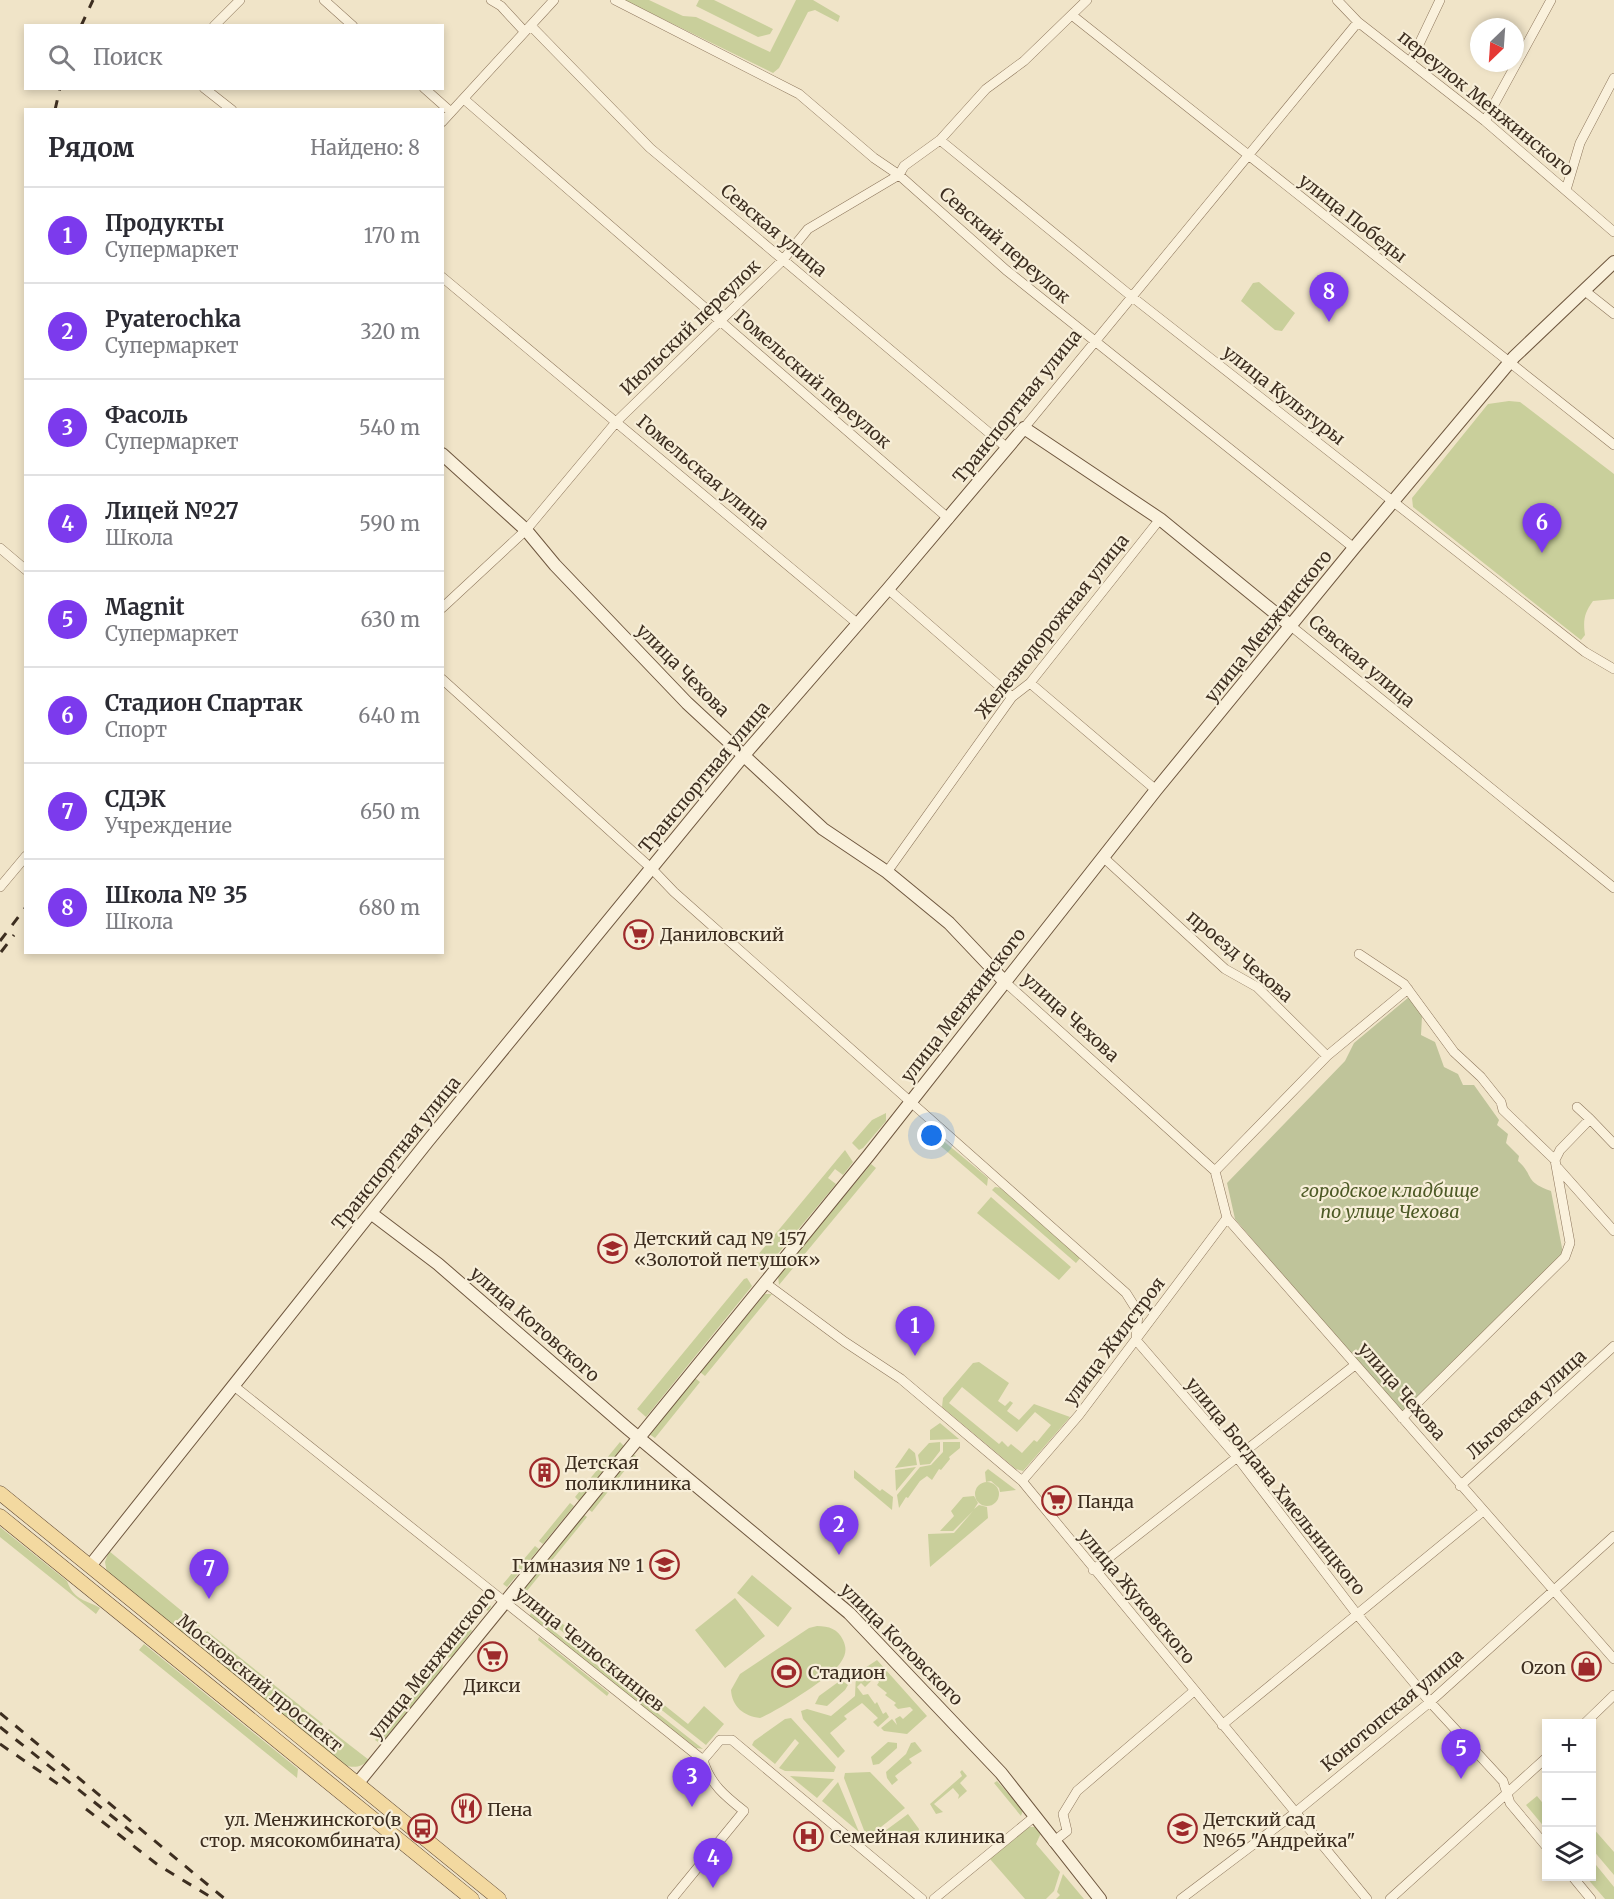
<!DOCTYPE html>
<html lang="ru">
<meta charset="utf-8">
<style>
:root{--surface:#fff;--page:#f7f7f7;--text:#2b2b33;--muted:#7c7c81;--line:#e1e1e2;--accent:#7c3aed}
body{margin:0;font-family:Merriweather,serif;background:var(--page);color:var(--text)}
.controls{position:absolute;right:18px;bottom:18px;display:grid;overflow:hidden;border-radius:0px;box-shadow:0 3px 9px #0003}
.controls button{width:54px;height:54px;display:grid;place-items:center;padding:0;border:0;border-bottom:2px solid var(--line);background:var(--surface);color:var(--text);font:30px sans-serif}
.compass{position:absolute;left:1470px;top:18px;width:54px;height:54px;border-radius:50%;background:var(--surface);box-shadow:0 3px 9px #0003;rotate:205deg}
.you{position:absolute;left:932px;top:1136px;width:21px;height:21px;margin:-15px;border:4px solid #fff;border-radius:50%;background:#1a73e8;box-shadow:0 0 0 9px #1a73e833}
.badge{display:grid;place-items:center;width:39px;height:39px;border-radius:50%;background:var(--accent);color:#fff;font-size:20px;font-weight:700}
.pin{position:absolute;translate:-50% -50px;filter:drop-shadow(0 2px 3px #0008)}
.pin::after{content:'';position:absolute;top:32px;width:21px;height:18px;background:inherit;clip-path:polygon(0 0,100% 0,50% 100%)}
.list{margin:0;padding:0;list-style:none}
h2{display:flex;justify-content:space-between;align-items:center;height:78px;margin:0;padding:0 24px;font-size:26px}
h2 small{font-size:20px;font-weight:400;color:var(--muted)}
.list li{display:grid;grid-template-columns:39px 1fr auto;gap:18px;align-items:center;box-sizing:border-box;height:96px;padding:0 24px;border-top:2px solid var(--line)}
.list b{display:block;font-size:22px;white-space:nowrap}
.list p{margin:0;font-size:20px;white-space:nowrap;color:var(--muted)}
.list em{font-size:20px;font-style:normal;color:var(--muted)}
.icon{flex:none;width:33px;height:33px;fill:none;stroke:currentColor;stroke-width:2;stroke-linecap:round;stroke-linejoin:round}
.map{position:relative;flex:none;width:1614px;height:1899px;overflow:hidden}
.search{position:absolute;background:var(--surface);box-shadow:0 3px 9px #0003;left:24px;top:24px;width:420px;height:66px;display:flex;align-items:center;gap:15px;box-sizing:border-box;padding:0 21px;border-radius:0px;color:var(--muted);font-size:22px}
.panel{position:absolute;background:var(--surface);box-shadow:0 3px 9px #0003;left:24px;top:108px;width:420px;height:846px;border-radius:0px}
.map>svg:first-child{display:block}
.green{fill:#c9cf9b;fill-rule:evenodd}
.cemetery{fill:#bfc49a}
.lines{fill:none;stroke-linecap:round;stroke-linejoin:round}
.street-casing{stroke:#8d765c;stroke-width:10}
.secondary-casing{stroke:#6f573f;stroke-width:14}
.primary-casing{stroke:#5b4430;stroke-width:15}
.street{stroke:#faf1dc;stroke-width:9}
.secondary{stroke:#faf1dc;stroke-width:12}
.primary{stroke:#f3d9a0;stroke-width:14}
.rail{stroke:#3d2e20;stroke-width:3;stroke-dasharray:10 10;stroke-linecap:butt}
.labels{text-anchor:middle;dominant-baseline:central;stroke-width:4.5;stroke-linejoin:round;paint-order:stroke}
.street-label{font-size:18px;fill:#3d2e20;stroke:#f7eed8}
.poi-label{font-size:18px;fill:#3d2e20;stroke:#f7eed8;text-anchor:start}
.park-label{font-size:18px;font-style:italic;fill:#4d5a26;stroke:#f7eed8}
</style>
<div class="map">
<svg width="1614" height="1899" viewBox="0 0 1614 1899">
<rect width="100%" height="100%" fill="#f0e4c8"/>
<path class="green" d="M624 0H649L683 16 696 17 770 52 796 0H813L840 16 838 22 815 10 808 12 779 68 773 73Z
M699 0H714L773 29 770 34 758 37 696 6Z
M1259 282 1295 313 1282 331 1275 330 1241 301 1253 283Z
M1509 401 1520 402 1614 474V599L1593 601C1584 613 1583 621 1585 635L1581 640 1413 507 1412 498 1488 404Z
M886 1113V1121L863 1148 859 1150 852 1143 872 1120Z
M923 1124 988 1178 987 1186 922 1130Z
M845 1150 853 1162 843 1175 835 1169 828 1178 836 1184 766 1268H759L752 1262Z
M871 1164 876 1168 779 1285 778 1276Z
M995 1187 1002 1188 1081 1257 1076 1263 992 1190Z
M991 1197 1071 1267 1059 1280 977 1213Z
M747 1278 752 1286 646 1417 637 1409 744 1279Z
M765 1294H772L705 1376 700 1372Z
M979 1362 1009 1383 998 1401 1005 1406 1010 1401 1013 1403 1007 1411 1019 1420 1034 1404 1070 1417 1023 1471 1016 1469 942 1407 943 1398 973 1363ZM962 1387 1017 1432 1035 1412 1051 1425 1037 1442 1034 1440 1022 1453 1011 1444 1008 1447 1002 1441 999 1444 949 1403Z
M695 1378 700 1382 655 1438 649 1434Z
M940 1423 959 1439 930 1440V1430Z
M620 1442 624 1446 579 1501 575 1497Z
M940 1442V1451L930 1464 920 1465 918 1455 929 1443Z
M943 1442H960V1448L949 1457 950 1459 941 1470 939 1469 932 1480 927 1476 920 1481 908 1498 906 1497 899 1508 897 1495 920 1467 931 1465 943 1452Z
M909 1448 915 1453 917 1465 895 1468Z
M633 1454 636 1456 592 1512 588 1509Z
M916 1467 896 1491 895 1470Z
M988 1469 1016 1490 1000 1492 999 1488 991 1481 986 1482 985 1472Z
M854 1470 880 1491 882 1489 893 1497 892 1510 854 1478Z
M975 1494a12 12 0 1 1 24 0a12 12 0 1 1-24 0Z
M974 1496 978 1503 974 1509 979 1505 987 1507 988 1518 930 1567 928 1534 954 1533 973 1511 953 1531H940L954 1516 951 1511 963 1497Z
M570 1503 574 1506 543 1544 539 1541Z
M583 1514 587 1517 522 1597 519 1594Z
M0 1527 67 1581C74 1601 87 1600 100 1608L96 1614 0 1537Z
M535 1546 539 1549 507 1587 503 1584Z
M109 1551 200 1626 189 1640 107 1573 105 1562Z
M752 1575 792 1608 778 1627 737 1593Z
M735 1598 765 1636 725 1668 695 1630Z
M488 1600 491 1607 488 1611 484 1608 469 1627 472 1631 452 1657 446 1658 445 1651Z
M539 1605 688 1724 704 1706 724 1724 706 1745 535 1610Z
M531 1613 703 1749 696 1748 529 1617Z
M817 1626C829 1626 838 1629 843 1640 847 1648 846 1655 841 1662 832 1677 777 1711 760 1718 744 1716 732 1707 731 1690L740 1674 809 1628Z
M207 1631 323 1724 311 1739 196 1646Z
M539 1637 609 1693 607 1696 538 1640Z
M144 1644 298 1769 297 1778 139 1650Z
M440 1659 443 1664 442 1669 381 1744 375 1740Z
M877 1660 927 1716 907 1734 884 1731 881 1728 892 1719 897 1725 895 1719 900 1716 903 1719 913 1710 910 1707 898 1709 894 1705 896 1703 885 1695 887 1693 877 1685 879 1682 872 1675 868 1676 871 1681 865 1687 861 1683 857 1687 863 1695 868 1694 875 1704 877 1702 883 1714 886 1712 889 1717 878 1727 873 1722 878 1718 862 1703 844 1716 847 1719 830 1733 845 1751 838 1758 803 1719 801 1711 807 1709 831 1716 855 1696 856 1674Z
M841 1680 848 1685 845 1690 827 1706 815 1704 819 1696Z
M791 1718 836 1767 834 1772 785 1771 779 1768 799 1743 795 1739 775 1764 752 1745 754 1741 785 1719Z
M329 1729 369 1760C350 1778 332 1756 317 1744Z
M888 1742 897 1743V1748L879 1764 873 1765 871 1757Z
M915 1742 922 1751 909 1759 912 1763 895 1776 898 1780 892 1785 887 1778 886 1772 906 1754 911 1743Z
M962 1770 967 1776 960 1783 967 1791 958 1799 959 1795 953 1788 934 1804 943 1812 936 1814 930 1804 962 1776 960 1772Z
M870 1772 905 1808 867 1838 844 1778 845 1773Z
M790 1776 834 1779 817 1798Z
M997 1781 1023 1810 1021 1816 994 1783Z
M838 1782 859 1832 822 1801Z
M1537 1796 1546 1807V1829L1526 1805Z
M908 1814 919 1829 917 1839H874Z
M1029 1827H1036L1041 1833 1036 1844 1060 1872 1054 1891 1046 1899H1025L990 1859Z
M1592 1827 1614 1852V1875L1592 1849Z
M1592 1860 1614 1887V1899H1605L1586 1877 1592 1876Z
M1063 1874 1084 1899H1056L1060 1895 1057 1892Z"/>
<path class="cemetery" d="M1409 997 1422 1016 1421 1035 1435 1042 1444 1067 1458 1074 1463 1085H1474L1499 1120 1497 1125 1508 1134 1506 1143 1519 1156 1518 1161C1535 1176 1523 1181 1551 1191L1563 1253 1401 1414 1235 1219 1227 1183 1345 1061 1354 1043Z"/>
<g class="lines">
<defs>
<path id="street" d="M324 0 353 26
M491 0 501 6 524 31
M615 0 799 94 874 158 899 175 1006 270 1354 548
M1337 0 1358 22 1485 121 1614 232
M1073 16 1614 445
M214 26 240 0
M532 27 650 148 1006 447
M1411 61 1440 0
M204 88 232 110
M424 88 451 112
M465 100 949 519
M1485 121 1551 0
M442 122 554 0
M940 140 1131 296 1585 652 1614 669
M1566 190 1580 143 1614 78
M442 277 858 624
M1585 291 1614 314
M1024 428 1358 22
M0 548 26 570
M888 589 1012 697
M442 608 526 530 617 421 782 261 808 229 899 175 904 166 940 140 986 89 1024 61 1087 0
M1291 626 1614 888
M442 679 652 869 674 892 1126 1293 1138 1312 1136 1340 1237 1457 1356 1613 1430 1702 1503 1781 1510 1803 1546 1846
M1030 683 1156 790
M1103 857 1225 969 1257 987 1327 1056
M887 872 1012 697 1030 683 1160 519
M0 887 26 856
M1359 954 1404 984 1454 1052 1481 1077 1501 1102 1503 1110 1555 1160
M1004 981 1215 1171 1227 1218 1614 1659
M1590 1119 1614 1144
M1558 1168 1614 1231
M1215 1171 1327 1056 1408 989
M764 1282 845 1342 901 1379 1022 1481 1367 1899
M234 1386 703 1760C710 1784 725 1796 744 1811L672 1899
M1402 1418 1565 1257 1570 1243 1555 1160 1560 1150 1590 1119 1577 1107
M1022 1481 1079 1415 1227 1218
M1460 1486 1614 1346
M1093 1570 1355 1365
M1584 1724 1614 1695
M1222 1725 1482 1512
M703 1760 720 1740H732L922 1899
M1053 1842 1067 1831 1063 1814 1077 1791 1194 1691
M1572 1876 1591 1899
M934 1899 1034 1817
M1181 1899 1291 1816 1430 1702 1614 1536
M1390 1899 1546 1758"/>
<path id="secondary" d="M442 454 526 530 555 565 687 703 823 829 887 872 949 923 1004 981
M372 1214 438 1264 627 1428 849 1613 1001 1773 1100 1899
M90 1566 428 1141 744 755 888 589 1024 428 1160 519 1291 626
M357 1784 869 1155 1156 790 1354 548 1514 357 1614 262"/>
<path id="primary" d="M0 1493 499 1899
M0 1516 472 1899"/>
</defs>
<use href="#street" class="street-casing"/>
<use href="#secondary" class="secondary-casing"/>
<use href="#primary" class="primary-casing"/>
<use href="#street" class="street"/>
<use href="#secondary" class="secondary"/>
<use href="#primary" class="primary"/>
<path class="rail" d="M81 26 93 0
M55 110 60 88
M0 941 26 907
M1 952 14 935
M0 1713 225 1899
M0 1727 138 1837
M0 1744 61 1786
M86 1809 158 1865 214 1899"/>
</g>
<defs>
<symbol id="supermarket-ring" viewBox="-11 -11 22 22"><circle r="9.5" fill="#f7eed8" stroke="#9e2a2b" stroke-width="1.5"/><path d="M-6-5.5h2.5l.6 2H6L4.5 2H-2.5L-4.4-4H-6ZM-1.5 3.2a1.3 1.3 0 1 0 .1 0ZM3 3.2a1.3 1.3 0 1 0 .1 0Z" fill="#9e2a2b"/></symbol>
<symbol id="school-ring" viewBox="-11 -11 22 22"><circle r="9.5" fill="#f7eed8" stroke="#9e2a2b" stroke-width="1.5"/><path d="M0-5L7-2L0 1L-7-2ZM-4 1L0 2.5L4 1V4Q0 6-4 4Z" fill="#9e2a2b"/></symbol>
<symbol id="building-ring" viewBox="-11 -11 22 22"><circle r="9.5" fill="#f7eed8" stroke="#9e2a2b" stroke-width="1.5"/><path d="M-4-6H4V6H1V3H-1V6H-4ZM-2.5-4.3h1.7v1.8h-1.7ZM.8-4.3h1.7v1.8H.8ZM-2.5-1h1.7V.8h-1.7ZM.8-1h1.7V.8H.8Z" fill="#9e2a2b"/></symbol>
<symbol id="shop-ring" viewBox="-11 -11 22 22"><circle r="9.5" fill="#f7eed8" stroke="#9e2a2b" stroke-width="1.5"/><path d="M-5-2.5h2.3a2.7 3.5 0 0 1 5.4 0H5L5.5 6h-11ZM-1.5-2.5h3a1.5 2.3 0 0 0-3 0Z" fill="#9e2a2b"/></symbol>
<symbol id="stadium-ring" viewBox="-11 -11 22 22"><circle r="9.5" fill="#f7eed8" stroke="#9e2a2b" stroke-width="1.5"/><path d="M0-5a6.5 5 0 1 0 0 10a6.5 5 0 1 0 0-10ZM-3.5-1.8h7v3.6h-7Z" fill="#9e2a2b"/></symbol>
<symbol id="restaurant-ring" viewBox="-11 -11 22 22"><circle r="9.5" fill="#f7eed8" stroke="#9e2a2b" stroke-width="1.5"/><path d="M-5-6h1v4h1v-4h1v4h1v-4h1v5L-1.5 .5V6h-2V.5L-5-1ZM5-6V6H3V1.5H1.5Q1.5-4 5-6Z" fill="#9e2a2b"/></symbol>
<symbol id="bus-ring" viewBox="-11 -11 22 22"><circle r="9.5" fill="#f7eed8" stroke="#9e2a2b" stroke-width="1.5"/><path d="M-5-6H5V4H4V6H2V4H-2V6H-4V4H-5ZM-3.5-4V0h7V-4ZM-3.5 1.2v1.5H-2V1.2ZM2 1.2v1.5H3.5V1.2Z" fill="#9e2a2b"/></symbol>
<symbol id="hospital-ring" viewBox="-11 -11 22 22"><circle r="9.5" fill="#f7eed8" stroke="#9e2a2b" stroke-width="1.5"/><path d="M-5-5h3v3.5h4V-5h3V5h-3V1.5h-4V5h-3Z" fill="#9e2a2b"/></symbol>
</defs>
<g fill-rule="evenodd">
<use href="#supermarket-ring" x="622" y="918" width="33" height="33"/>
<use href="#school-ring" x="596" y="1232" width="33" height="33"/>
<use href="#building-ring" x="528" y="1456" width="33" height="33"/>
<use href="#supermarket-ring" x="1040" y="1484" width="33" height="33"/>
<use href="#school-ring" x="648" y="1548" width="33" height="33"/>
<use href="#supermarket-ring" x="476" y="1640" width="33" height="33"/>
<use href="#shop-ring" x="1570" y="1650" width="33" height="33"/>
<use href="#stadium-ring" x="770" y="1656" width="33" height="33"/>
<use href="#restaurant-ring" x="450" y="1792" width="33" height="33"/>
<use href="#bus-ring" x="406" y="1812" width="33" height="33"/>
<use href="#school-ring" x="1166" y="1812" width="33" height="33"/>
<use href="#hospital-ring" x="792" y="1820" width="33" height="33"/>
</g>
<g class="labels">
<g class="street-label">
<text transform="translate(1486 103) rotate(39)">переулок Менжинского</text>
<text transform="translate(1353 218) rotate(38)">улица Победы</text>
<text transform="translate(774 230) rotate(40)">Севская улица</text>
<text transform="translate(1005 245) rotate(41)">Севский переулок</text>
<text transform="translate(690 327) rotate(-44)">Июльский переулок</text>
<text transform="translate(813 379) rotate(41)">Гомельский переулок</text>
<text transform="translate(1284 395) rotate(38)">улица Культуры</text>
<text transform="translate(1017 406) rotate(-51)">Транспортная улица</text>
<text transform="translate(703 472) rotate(40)">Гомельская улица</text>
<text transform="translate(1052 626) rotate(-51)">Железнодорожная улица</text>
<text transform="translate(1268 626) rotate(-51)">улица Менжинского</text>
<text transform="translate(1362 661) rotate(40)">Севская улица</text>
<text transform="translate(683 670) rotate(45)">улица Чехова</text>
<text transform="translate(704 777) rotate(-50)">Транспортная улица</text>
<text transform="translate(1240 956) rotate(40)">проезд Чехова</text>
<text transform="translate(963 1005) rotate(-52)">улица Менжинского</text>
<text transform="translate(1071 1017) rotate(42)">улица Чехова</text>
<text transform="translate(396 1153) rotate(-51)">Транспортная улица</text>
<text transform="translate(535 1324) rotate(41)">улица Котовского</text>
<text transform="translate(1114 1341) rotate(-53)">улица Жилстроя</text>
<text transform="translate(1402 1391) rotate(49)">улица Чехова</text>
<text transform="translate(1526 1404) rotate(-42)">Льговская улица</text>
<text transform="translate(1276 1486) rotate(51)">улица Богдана Хмельницкого</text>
<text transform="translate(1137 1596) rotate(50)">улица Жуковского</text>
<text transform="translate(902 1644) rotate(45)">улица Котовского</text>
<text transform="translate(590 1649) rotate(39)">улица Челюскинцев</text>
<text transform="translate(432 1663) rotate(-51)">улица Менжинского</text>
<text transform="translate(260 1683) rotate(39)">Московский проспект</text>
<text transform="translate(1392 1710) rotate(-40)">Конотопская улица</text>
</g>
<g class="poi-label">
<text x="660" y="934">Даниловский</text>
<text x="634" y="1238">Детский сад № 157<tspan x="634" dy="21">«Золотой петушок»</tspan></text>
<text x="565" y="1462">Детская<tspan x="565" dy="21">поликлиника</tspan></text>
<text x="1077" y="1501">Панда</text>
<text x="644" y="1565" text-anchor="end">Гимназия № 1</text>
<text x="1566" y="1667" text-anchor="end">Ozon</text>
<text x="808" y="1672">Стадион</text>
<text x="492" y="1685" text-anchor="middle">Дикси</text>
<text x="487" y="1809">Пена</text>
<text x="401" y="1819" text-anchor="end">ул. Менжинского(в<tspan x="401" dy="21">стор. мясокомбината)</tspan></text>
<text x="1203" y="1819">Детский сад<tspan x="1203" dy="21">№65 "Андрейка"</tspan></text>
<text x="830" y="1836">Семейная клиника</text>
</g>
<g class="park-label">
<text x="1390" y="1190">городское кладбище<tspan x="1390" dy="21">по улице Чехова</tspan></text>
</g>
</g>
</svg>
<div class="controls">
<button>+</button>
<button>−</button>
<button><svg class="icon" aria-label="layers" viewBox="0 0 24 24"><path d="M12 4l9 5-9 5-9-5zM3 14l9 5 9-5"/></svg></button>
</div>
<svg class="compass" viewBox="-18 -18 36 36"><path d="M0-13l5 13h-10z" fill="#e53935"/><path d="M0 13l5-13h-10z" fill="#7c7c81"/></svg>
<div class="you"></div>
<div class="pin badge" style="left:915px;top:1356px">1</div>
<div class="pin badge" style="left:839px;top:1555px">2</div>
<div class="pin badge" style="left:692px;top:1807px">3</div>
<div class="pin badge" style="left:713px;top:1888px">4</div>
<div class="pin badge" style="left:1461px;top:1779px">5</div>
<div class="pin badge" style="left:1542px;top:553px">6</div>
<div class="pin badge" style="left:209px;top:1599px">7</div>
<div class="pin badge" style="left:1329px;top:322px">8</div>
<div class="search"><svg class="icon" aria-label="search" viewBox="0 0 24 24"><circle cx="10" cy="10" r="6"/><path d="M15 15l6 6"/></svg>Поиск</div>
<section class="panel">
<h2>Рядом<small>Найдено: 8</small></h2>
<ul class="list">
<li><span class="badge">1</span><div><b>Продукты</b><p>Супермаркет</p></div><em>170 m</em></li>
<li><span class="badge">2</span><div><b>Pyaterochka</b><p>Супермаркет</p></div><em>320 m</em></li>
<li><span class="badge">3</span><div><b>Фасоль</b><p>Супермаркет</p></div><em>540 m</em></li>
<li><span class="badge">4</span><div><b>Лицей №27</b><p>Школа</p></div><em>590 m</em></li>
<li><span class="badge">5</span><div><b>Magnit</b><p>Супермаркет</p></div><em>630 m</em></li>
<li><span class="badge">6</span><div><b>Стадион Спартак</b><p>Спорт</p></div><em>640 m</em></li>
<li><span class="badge">7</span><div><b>СДЭК</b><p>Учреждение</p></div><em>650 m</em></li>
<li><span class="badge">8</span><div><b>Школа № 35</b><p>Школа</p></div><em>680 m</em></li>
</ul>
</section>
</div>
